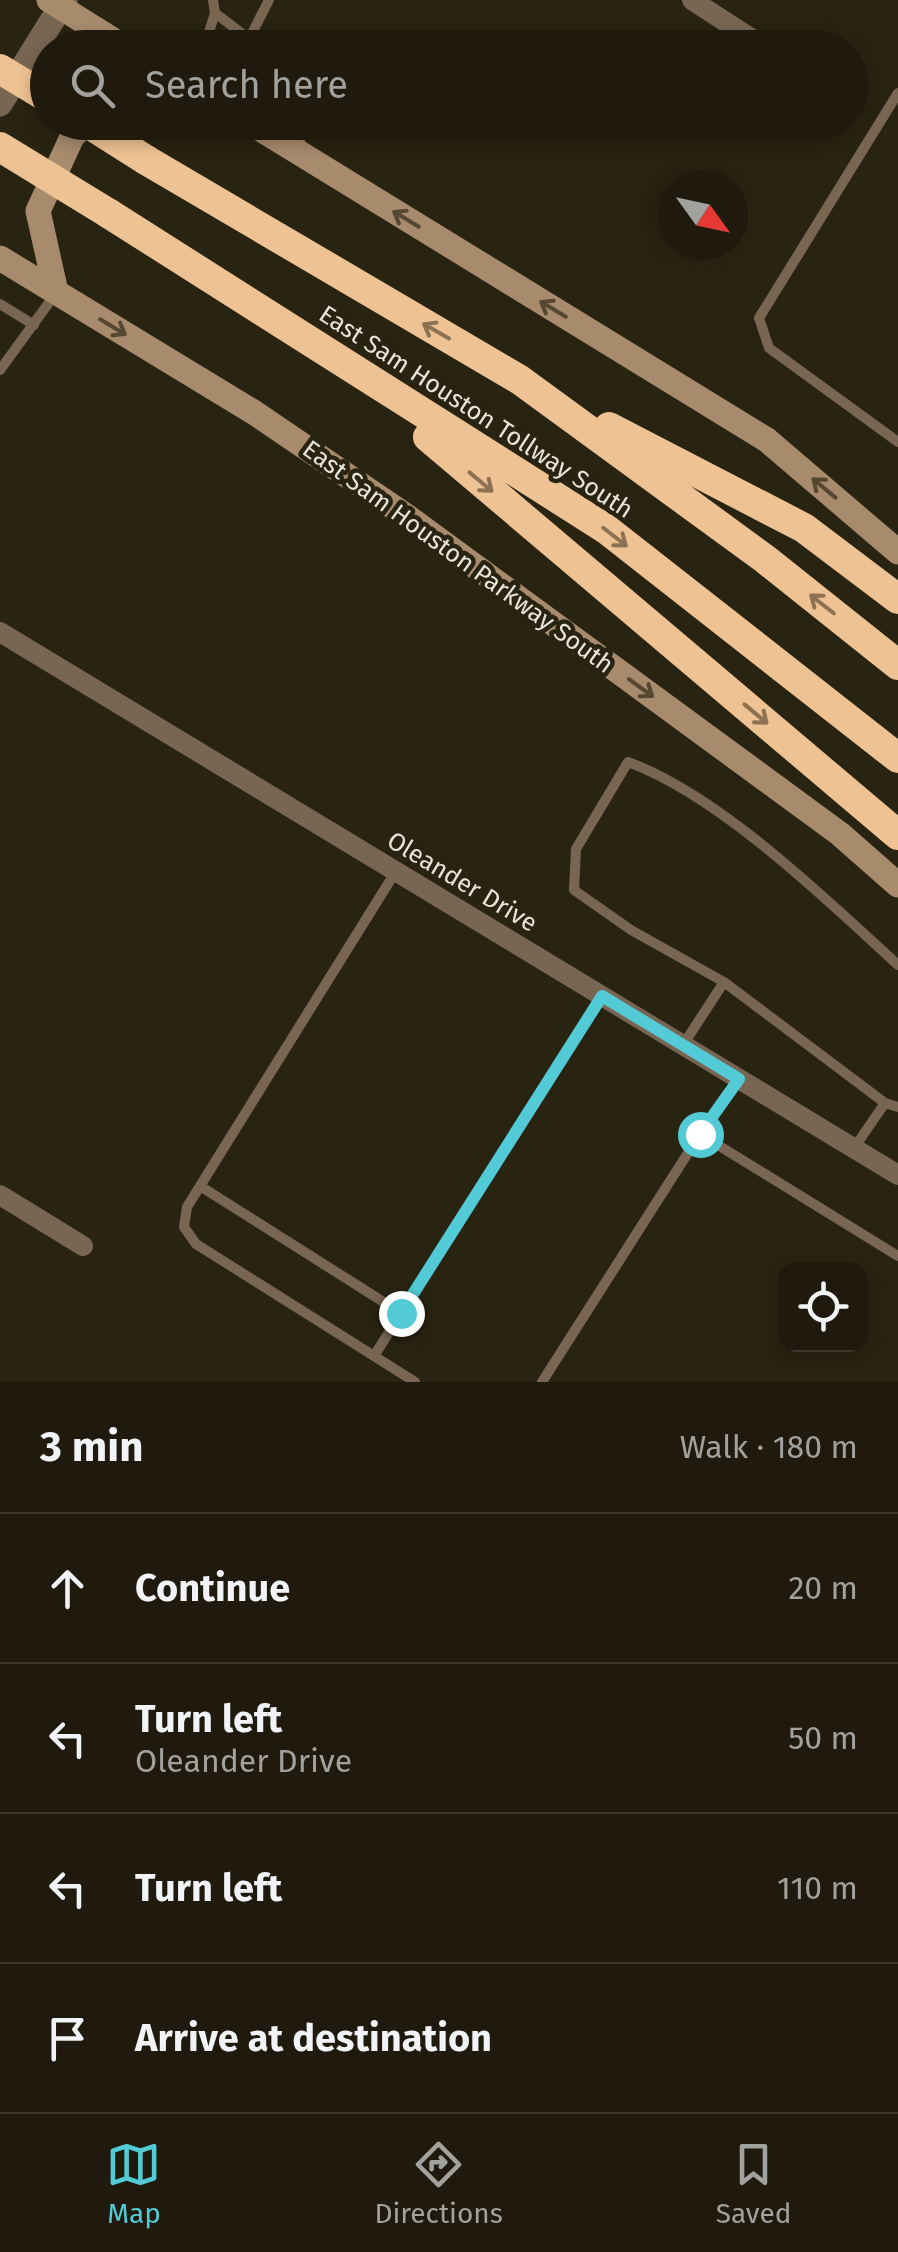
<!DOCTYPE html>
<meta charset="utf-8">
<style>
:root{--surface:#1f1a0d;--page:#2c271b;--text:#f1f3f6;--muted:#a1a19d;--line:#3c382e;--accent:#52cbd7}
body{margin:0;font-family:"Fira Sans",sans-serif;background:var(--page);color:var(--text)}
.controls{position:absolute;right:30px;bottom:30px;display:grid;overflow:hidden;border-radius:20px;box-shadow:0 5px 15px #0003}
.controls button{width:90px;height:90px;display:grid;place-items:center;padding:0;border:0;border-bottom:2px solid var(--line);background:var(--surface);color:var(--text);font:50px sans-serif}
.compass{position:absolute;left:658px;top:170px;width:90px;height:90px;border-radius:50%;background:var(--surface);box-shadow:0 5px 15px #0003;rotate:123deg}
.stop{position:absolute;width:30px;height:30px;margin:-22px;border:8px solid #52cbd7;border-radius:50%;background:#fff}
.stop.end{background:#52cbd7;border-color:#fff;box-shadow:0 2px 10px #0008}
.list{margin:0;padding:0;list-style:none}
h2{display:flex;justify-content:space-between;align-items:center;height:130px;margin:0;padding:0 40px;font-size:42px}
h2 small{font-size:32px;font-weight:400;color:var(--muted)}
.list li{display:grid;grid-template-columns:65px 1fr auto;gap:30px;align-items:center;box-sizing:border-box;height:150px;padding:0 40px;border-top:2px solid var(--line)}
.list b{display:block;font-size:38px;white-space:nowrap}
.list p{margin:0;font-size:32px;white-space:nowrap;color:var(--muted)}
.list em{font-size:32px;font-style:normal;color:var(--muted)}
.icon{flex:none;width:55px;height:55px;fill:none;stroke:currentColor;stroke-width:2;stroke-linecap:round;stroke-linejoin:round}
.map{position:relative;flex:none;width:898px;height:1382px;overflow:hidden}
.search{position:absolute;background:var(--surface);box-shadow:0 5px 15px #0003;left:30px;right:30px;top:30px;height:110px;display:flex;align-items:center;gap:25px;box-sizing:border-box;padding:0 35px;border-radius:55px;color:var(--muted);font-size:38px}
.sheet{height:730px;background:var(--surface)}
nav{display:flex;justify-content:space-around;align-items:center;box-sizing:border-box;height:140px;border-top:2px solid var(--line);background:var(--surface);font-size:28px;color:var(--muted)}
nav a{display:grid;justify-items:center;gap:5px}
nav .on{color:var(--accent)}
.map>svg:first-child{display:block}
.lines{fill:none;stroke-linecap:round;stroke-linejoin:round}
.service{stroke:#786653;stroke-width:10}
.minor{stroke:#786653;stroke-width:20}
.tertiary{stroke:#786653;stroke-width:25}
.secondary{stroke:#a88b6d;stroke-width:25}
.motorway{stroke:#efc293;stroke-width:30}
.motorway-bridge{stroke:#efc293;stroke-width:30}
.oneway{stroke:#554731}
.oneway2{stroke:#8c7252}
.route{stroke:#52cbd7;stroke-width:12}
.labels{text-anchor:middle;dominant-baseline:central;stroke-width:9;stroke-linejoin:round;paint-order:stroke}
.street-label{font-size:25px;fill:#e8e4d9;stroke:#292311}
</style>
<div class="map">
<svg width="898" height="1382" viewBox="0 0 898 1382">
<rect width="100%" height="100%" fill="#292311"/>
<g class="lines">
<path class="service" d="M215 13 261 48
M249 39 269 0
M204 48 215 13 213 0
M898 93 759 318 769 348 898 442
M297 150 306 122
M0 304 34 325
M0 370 56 293
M396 871 187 1207 184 1227 196 1244 374 1356 601 997
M724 982 885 1103
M683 1045 724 982 631 930 574 890 576 849 628 762C719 795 826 899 898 965
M700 1134 739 1079
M854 1148 885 1103 898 1107
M200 1186 401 1313
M374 1356 415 1382
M542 1382 700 1134 898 1256"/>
<path class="minor" d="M692 0 766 48
M0 632 898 1175
M0 1195 83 1246"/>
<path class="tertiary" d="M0 104 65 0"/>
<path class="secondary" d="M49 0 126 48
M249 122 767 440 898 552
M0 258 255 413 405 515 840 834 898 885
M56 292 38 211 72 137 87 122"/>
<path class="motorway" d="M146 160 520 380 765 559 898 665
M108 213 606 529 898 758
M609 427 804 528 898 599
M428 437 898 835"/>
<path class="motorway-bridge" d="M0 69 48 98
M86 122 146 160
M0 147 108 213"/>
</g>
<defs><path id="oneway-shaft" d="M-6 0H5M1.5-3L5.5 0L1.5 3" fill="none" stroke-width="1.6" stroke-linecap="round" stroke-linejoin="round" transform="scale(2.5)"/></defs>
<g class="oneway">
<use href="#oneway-shaft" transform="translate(406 219) rotate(-149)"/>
<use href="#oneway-shaft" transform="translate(553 309) rotate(-149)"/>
<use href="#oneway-shaft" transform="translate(113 327) rotate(31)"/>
<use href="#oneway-shaft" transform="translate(824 488) rotate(-140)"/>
<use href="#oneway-shaft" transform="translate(641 688) rotate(36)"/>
</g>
<g class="oneway2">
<use href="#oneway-shaft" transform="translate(436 331) rotate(-150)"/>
<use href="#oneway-shaft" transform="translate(481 482) rotate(40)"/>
<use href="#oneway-shaft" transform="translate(615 537) rotate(38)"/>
<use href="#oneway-shaft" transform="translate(822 604) rotate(-142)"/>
<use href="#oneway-shaft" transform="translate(756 714) rotate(40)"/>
</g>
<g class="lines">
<path class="route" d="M401 1313 602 996 739 1079 700 1134"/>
</g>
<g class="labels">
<g class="street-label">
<text transform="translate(476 412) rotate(33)">East Sam Houston Tollway South</text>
<text transform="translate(458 557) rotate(36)">East Sam Houston Parkway South</text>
<text transform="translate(462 882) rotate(31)">Oleander Drive</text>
</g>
</g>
</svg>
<div class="controls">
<button><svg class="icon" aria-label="locate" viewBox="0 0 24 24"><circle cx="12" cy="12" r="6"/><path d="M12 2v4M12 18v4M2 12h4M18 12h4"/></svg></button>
</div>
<svg class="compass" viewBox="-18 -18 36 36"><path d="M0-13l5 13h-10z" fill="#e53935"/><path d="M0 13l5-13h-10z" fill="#a1a19d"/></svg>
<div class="stop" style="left:700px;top:1134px"></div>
<div class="stop end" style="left:401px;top:1313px"></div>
<div class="search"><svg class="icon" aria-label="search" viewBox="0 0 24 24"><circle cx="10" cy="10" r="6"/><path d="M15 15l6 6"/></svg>Search here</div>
</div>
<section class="sheet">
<h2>3 min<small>Walk · 180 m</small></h2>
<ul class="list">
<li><svg class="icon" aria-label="ahead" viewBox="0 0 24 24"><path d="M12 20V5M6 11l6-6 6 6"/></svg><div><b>Continue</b></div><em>20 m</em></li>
<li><svg class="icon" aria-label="left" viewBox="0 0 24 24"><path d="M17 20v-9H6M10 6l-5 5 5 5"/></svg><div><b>Turn left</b><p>Oleander Drive</p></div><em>50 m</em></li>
<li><svg class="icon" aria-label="left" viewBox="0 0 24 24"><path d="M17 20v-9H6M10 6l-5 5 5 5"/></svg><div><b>Turn left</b></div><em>110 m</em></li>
<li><svg class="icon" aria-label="arrive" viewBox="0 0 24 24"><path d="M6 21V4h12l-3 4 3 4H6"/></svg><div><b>Arrive at destination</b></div></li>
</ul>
</section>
<nav>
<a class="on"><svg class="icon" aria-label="map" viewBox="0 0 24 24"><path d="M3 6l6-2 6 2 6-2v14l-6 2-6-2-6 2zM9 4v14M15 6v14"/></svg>Map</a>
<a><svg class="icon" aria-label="directions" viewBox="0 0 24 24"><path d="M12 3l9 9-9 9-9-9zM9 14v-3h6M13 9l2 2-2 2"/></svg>Directions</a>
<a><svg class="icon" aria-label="saved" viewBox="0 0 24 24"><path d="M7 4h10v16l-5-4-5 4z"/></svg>Saved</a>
</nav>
